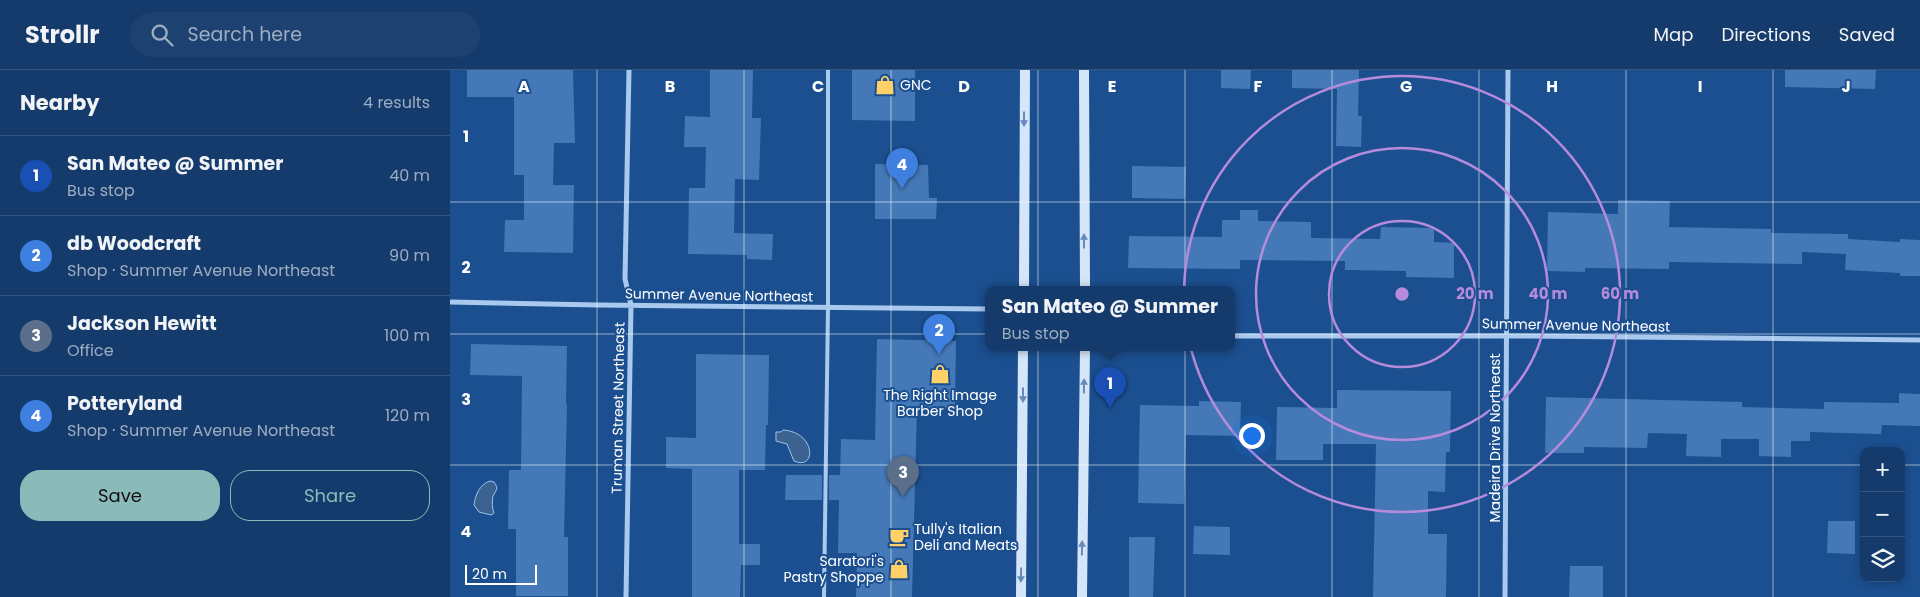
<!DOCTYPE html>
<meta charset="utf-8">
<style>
:root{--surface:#143b6b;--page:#1d4271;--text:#f1f3f6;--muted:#9dadc1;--line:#33557e;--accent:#8bbbb9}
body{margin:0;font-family:Poppins,sans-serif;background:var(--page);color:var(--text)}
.controls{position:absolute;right:15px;bottom:15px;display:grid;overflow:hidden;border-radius:10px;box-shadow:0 2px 8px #0003}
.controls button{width:45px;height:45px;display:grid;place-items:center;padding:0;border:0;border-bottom:1px solid var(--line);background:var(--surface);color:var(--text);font:25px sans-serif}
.scale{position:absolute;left:15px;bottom:12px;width:72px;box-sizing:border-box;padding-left:5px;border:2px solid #fff;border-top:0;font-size:14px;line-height:18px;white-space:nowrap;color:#fff;-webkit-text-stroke:4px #1b4f8f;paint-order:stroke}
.you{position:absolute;left:801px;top:365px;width:18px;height:18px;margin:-12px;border:4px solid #fff;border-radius:50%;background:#1a73e8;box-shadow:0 0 0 8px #1a73e833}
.badge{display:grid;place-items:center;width:32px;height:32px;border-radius:50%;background:var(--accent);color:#fff;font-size:16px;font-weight:700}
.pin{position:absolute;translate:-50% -41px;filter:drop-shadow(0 1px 2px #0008)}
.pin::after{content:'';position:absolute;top:26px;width:18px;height:15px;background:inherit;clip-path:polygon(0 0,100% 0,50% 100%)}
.popup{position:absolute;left:535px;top:216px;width:250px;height:65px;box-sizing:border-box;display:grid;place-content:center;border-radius:10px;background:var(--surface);filter:drop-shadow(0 1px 4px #0005);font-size:16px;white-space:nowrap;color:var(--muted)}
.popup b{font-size:19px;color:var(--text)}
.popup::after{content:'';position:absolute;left:50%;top:100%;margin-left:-10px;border:10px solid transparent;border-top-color:var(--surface)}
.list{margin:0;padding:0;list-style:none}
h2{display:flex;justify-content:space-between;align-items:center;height:65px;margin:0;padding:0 20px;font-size:21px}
h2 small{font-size:16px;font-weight:400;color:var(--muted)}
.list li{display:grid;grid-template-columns:32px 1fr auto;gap:15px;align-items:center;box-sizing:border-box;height:80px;padding:0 20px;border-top:1px solid var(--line)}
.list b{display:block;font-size:19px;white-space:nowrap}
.list p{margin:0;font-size:16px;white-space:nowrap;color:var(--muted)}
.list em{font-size:16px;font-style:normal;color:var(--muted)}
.actions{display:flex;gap:10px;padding:15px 20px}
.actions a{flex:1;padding:11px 0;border:1px solid var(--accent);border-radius:20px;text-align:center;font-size:18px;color:var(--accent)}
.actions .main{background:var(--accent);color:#111}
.icon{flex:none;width:28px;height:28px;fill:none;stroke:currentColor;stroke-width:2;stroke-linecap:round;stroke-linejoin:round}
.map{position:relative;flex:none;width:1470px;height:527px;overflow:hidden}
header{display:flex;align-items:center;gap:30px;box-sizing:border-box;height:70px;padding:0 25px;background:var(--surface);border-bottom:1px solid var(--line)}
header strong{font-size:24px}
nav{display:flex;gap:28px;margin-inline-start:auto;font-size:18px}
.search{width:350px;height:45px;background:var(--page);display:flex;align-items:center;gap:12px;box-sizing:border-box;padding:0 18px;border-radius:28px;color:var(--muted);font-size:19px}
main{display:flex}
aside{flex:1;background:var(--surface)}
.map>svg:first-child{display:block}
.water{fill:#3c6290;stroke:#9cc4f0}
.building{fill:#4478b7}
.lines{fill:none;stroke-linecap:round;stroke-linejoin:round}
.service{stroke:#a9c9ee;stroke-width:4}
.minor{stroke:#a9c9ee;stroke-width:5}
.secondary{stroke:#d6e6fa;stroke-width:10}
.oneway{fill:#668bba}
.grid{fill:none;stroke:#fff;stroke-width:1;stroke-opacity:0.55}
.ring{fill:none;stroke:#b68bdc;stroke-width:2.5}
.labels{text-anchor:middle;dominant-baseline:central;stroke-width:4;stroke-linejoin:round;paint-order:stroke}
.poi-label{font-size:14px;fill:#fff;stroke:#1b4f8f;text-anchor:start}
.street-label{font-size:14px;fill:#fff;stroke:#1b4f8f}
.grid-label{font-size:16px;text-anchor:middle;font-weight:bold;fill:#fff;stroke:#1b4f8f;stroke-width:4;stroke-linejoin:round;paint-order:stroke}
.centre{fill:#b68bdc;stroke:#1b4f8f;stroke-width:2.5}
.ring-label{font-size:15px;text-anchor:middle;font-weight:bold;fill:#b68bdc;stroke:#1b4f8f;stroke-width:4;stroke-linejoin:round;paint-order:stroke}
</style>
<header>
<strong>Strollr</strong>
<div class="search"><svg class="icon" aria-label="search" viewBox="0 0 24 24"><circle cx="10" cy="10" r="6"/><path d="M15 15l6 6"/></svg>Search here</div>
<nav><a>Map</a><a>Directions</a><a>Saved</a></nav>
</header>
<main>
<aside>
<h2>Nearby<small>4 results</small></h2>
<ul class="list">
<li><span class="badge" style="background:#1a4fb4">1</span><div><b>San Mateo @ Summer</b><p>Bus stop</p></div><em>40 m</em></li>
<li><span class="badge" style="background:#3f7fe0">2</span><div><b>db Woodcraft</b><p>Shop · Summer Avenue Northeast</p></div><em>90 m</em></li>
<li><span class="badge" style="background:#5c6f8a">3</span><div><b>Jackson Hewitt</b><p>Office</p></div><em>100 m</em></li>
<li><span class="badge" style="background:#3f7fe0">4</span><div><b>Potteryland</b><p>Shop · Summer Avenue Northeast</p></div><em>120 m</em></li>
</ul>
<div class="actions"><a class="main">Save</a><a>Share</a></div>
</aside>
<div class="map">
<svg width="1470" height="527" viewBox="0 0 1470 527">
<rect width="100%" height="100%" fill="#1b4f8f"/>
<path class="water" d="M333 360C366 362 367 401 344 391L337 374 326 371V362H331Z
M40 411 44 412C49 419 46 420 43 426 42 430 42 439 44 443L41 445 29 442 24 435C25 425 30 414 40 411Z"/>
<path class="building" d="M17 0H123L125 73H104L103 115H124L123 183 54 182 55 150H74V105H64V27H17Z
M260 0H303L302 48H311L309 110 285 109 284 163 323 164 322 190 297 189V185L238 184 239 118H255L256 77H234L235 46 260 47Z
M402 0H465V51L402 50Z
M771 0H801L800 19 771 18Z
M842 0H909L908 46H912L911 77 886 76 887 19 842 18Z
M1335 0H1426L1425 19 1335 17Z
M425 94 478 95 479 128H487L486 149H425Z
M682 96 736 97 735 129 682 128Z
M1168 130 1220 131 1219 157 1321 159V163L1398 164V169L1450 172V169L1470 170V206H1450V203L1395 200 1396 184 1352 182V194L1219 192V199L1135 198V202L1097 201 1098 142 1168 144Z
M790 140H808V151L861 152V168L930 169 931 157 984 158V172L1004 173V208L956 207V201L895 200V191L790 190V199L678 198 679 166 772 167V150H790Z
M427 269 506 271 505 339 467 338 462 527H406L407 483H388L389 430H379V405H390L391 369 425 370Z
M21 274 117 276 116 334 117 335 114 467H118V526H66V459H58L59 400H71L72 306 20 305Z
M246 284 319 285 318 355H316L315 400H289V474H310V495H291L290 527H242V399L216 398V367L246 368Z
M887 320 1001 321 1000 382H996L995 422 978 421V464H997L996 527H923L926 374H873V390H826L827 337 887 338Z
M1449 323 1470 324V356L1432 355 1431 364 1360 362V371H1341V387L1309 386V369H1271V387L1236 386 1237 364 1198 363 1197 378 1134 377V383H1095L1096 327 1292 332V337L1374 339V332L1449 333Z
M749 331 791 332 790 366 736 365 734 434 688 433 690 335 749 336Z
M336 405H372V430H335Z
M1378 451H1405V484L1377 483Z
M744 456 780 457V485L743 484Z
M679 467H705L703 527H679Z
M1120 496H1153V527H1119Z"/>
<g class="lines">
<path class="service" d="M374 527 378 237V0"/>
<path class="minor" d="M0 232 148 235 539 239
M781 266H1078L1470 270
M176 527 181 235 175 209 179 0
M1055 527 1058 0"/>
<path class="secondary" d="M634 0 635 219
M574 219 575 0
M571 527 573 277
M632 527 635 277"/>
</g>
<defs><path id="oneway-solid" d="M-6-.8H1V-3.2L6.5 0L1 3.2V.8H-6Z" transform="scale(1.25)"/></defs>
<g class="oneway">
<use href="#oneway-solid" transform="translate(574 49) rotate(90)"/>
<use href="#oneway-solid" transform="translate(634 171) rotate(-90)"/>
<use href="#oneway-solid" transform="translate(634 316) rotate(-89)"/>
<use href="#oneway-solid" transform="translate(573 325) rotate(90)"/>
<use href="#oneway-solid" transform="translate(632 478) rotate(-89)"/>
<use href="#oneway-solid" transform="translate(571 505) rotate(91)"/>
</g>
<path class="grid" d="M147 0V527M294 0V527M441 0V527M588 0V527M735 0V527M882 0V527M1029 0V527M1176 0V527M1323 0V527M0 132H1470M0 264H1470M0 395H1414M1451 395H1470"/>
<g class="ring">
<circle cx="952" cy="224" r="73"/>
<circle cx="952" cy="224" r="146"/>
<circle cx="952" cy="224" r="218"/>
</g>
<defs>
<symbol id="shop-bare" viewBox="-9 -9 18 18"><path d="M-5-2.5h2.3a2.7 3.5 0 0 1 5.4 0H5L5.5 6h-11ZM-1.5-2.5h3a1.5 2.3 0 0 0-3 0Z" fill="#ffd166" stroke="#1b4f8f" stroke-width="2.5" paint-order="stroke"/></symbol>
<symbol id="cafe-bare" viewBox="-9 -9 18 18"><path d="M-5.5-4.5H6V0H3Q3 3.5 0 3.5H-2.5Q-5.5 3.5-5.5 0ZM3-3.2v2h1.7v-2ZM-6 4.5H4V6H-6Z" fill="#ffd166" stroke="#1b4f8f" stroke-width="2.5" paint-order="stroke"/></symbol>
</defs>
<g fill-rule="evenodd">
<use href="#shop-bare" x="421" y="1" width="28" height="28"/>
<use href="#shop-bare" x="476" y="290" width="28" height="28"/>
<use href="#cafe-bare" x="435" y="453" width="28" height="28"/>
<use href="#shop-bare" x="435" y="485" width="28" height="28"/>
</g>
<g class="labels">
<g class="poi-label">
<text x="450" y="15">GNC</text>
<text x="490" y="325" text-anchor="middle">The Right Image<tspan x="490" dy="16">Barber Shop</tspan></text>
<text x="464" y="459">Tully's Italian<tspan x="464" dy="16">Deli and Meats</tspan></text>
<text x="434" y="491" text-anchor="end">Saratori's<tspan x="434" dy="16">Pastry Shoppe</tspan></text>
</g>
<g class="street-label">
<text transform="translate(269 225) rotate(1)">Summer Avenue Northeast</text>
<text transform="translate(1126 255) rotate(1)">Summer Avenue Northeast</text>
<text transform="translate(168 338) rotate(-89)">Truman Street Northeast</text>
<text transform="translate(1045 368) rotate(-90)">Madeira Drive Northeast</text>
</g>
</g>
<g class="grid-label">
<text x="74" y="22">A</text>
<text x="220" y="22">B</text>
<text x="368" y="22">C</text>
<text x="514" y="22">D</text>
<text x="662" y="22">E</text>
<text x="808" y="22">F</text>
<text x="956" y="22">G</text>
<text x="1102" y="22">H</text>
<text x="1250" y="22">I</text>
<text x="1396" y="22">J</text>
<text x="16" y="72">1</text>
<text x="16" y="203">2</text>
<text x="16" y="335">3</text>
<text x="16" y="467">4</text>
</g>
<circle cx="952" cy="224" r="8" class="centre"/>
<g class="ring-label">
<text x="1025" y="229">20 m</text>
<text x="1098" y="229">40 m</text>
<text x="1170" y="229">60 m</text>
</g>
</svg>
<div class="controls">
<button>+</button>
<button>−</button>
<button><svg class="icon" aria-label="layers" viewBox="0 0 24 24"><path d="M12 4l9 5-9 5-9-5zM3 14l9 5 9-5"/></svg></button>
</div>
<div class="scale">20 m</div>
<div class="you"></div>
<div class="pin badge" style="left:660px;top:338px;background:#1a4fb4">1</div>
<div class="popup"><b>San Mateo @ Summer</b>Bus stop</div>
<div class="pin badge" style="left:489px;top:285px;background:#3f7fe0">2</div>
<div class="pin badge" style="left:453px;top:427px;background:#5c6f8a">3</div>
<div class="pin badge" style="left:452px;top:119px;background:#3f7fe0">4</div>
</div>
</main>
